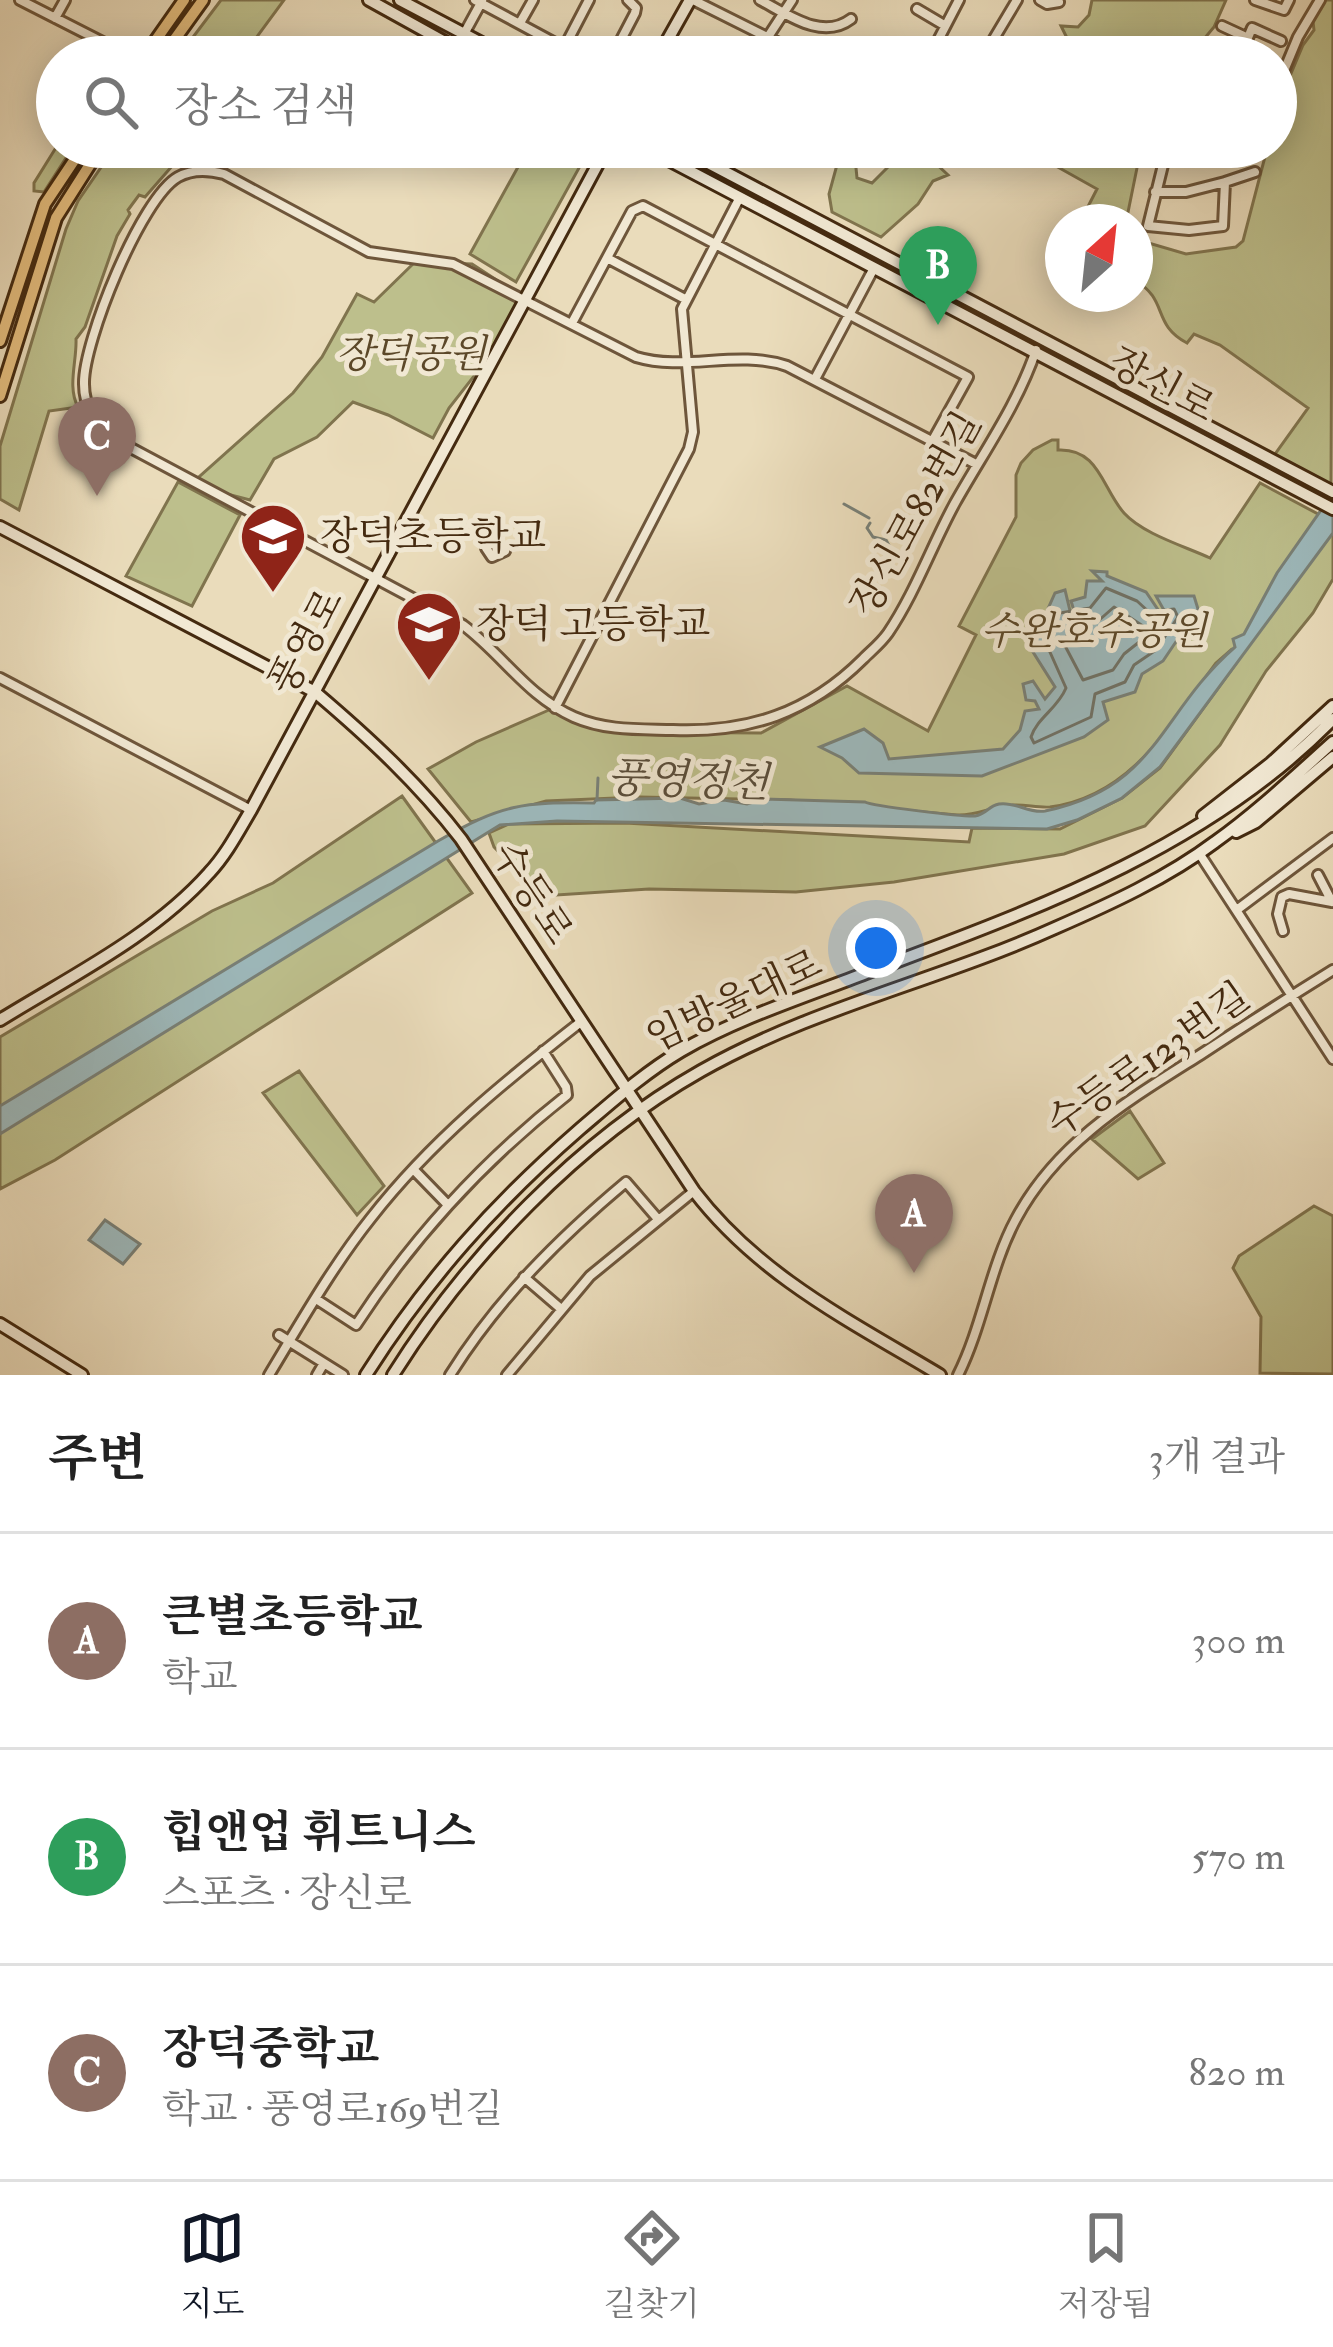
<!DOCTYPE html>
<html lang="ko">
<meta charset="utf-8">
<style>
:root{--surface:#fff;--page:#f6f6f6;--text:#222;--muted:#767676;--line:#e0e0e0;--accent:#111827}
body{margin:0;font-family:"IM FELL Double Pica","Noto Serif KR",serif;background:var(--page);color:var(--text)}
.compass{position:absolute;left:1045px;top:204px;width:108px;height:108px;border-radius:50%;background:var(--surface);box-shadow:0 6px 30px #0003;rotate:27deg}
.you{position:absolute;left:876px;top:948px;width:42px;height:42px;margin:-30px;border:9px solid #fff;border-radius:50%;background:#1a73e8;box-shadow:0 0 0 18px #1a73e833}
.badge{display:grid;place-items:center;width:78px;height:78px;border-radius:50%;background:var(--accent);color:#fff;font-size:39px;font-weight:700}
.pin{position:absolute;translate:-50% -99px;filter:drop-shadow(0 3px 6px #0008)}
.pin::after{content:'';position:absolute;top:63px;width:42px;height:36px;background:inherit;clip-path:polygon(0 0,100% 0,50% 100%)}
.list{margin:0;padding:0;list-style:none}
h2{display:flex;justify-content:space-between;align-items:center;height:156px;margin:0;padding:0 48px;font-size:51px}
h2 small{font-size:39px;font-weight:400;color:var(--muted)}
.list li{display:grid;grid-template-columns:78px 1fr auto;gap:36px;align-items:center;box-sizing:border-box;height:216px;padding:0 48px;border-top:3px solid var(--line)}
.list b{display:block;font-size:45px;white-space:nowrap}
.list p{margin:0;font-size:39px;white-space:nowrap;color:var(--muted)}
.list em{font-size:39px;font-style:normal;color:var(--muted)}
.icon{flex:none;width:66px;height:66px;fill:none;stroke:currentColor;stroke-width:2;stroke-linecap:round;stroke-linejoin:round}
.map{position:relative;flex:none;width:1333px;height:1375px;overflow:hidden}
.search{position:absolute;background:var(--surface);box-shadow:0 6px 30px #0003;left:36px;right:36px;top:36px;height:132px;display:flex;align-items:center;gap:30px;box-sizing:border-box;padding:0 42px;border-radius:66px;color:var(--muted);font-size:45px}
.sheet{height:804px;background:var(--surface)}
nav{display:flex;justify-content:space-around;align-items:center;box-sizing:border-box;height:168px;border-top:3px solid var(--line);background:var(--surface);font-size:33px;color:var(--muted)}
nav a{display:grid;justify-items:center;gap:6px}
nav .on{color:var(--accent)}
.map>svg:first-child{display:block}
.green{fill:#bdbf8c;stroke:#80744e;stroke-width:3}
.water{fill:#9db9bc;stroke:#798077;stroke-width:3}
.lines{fill:none;stroke-linecap:round;stroke-linejoin:round}
.shore{stroke:#707266;stroke-width:3}
.stream{stroke:#798077;stroke-width:3}
.street-casing{stroke:#6e563b;stroke-width:14}
.secondary-casing{stroke:#442a10;stroke-width:16}
.primary-casing{stroke:#442a10;stroke-width:16}
.street{stroke:#f1e8d3;stroke-width:8}
.secondary{stroke:#f1e8d3;stroke-width:10}
.primary{stroke:#e5be7e;stroke-width:10}
.labels{text-anchor:middle;dominant-baseline:central;stroke-width:10;stroke-linejoin:round;paint-order:stroke}
.park-label{font-size:39px;font-style:italic;fill:#5c4829;stroke:#f1e8d3}
.street-label{font-size:39px;fill:#442a10;stroke:#f1e8d3}
.poi-label{font-size:39px;fill:#442a10;stroke:#f1e8d3;text-anchor:start}
.water-label{font-size:42px;font-style:italic;fill:#5a4e3b;stroke:#f1e8d3}
</style>
<div class="map">
<svg width="1333" height="1375" viewBox="0 0 1333 1375">
<rect width="100%" height="100%" fill="#eadcbb"/>
<filter id="stains"><feTurbulence type="fractalNoise" baseFrequency=".00167" numOctaves="4"/><feColorMatrix values="0 0 0 0 .2 0 0 0 0 .09 0 0 0 0 .02 0 0 0 .5 -.17"/></filter>
<radialGradient id="worn" r=".72"><stop offset=".6" stop-color="#630" stop-opacity="0"/><stop offset="1" stop-color="#630" stop-opacity=".3"/></radialGradient>
<path class="green" d="M221 0H284L242 57H178Z
M1092 0H1226L1214 27 1189 57H1060L1066 36 1061 26 1078 27 1089 15Z
M1320 0H1333L1331 485 1273 457 1308 408 1220 345 1194 334 1187 343C1151 324 1169 299 1135 281V239L1186 254 1236 247 1243 241 1267 149 1276 147V109L1303 45 1314 30 1312 13Z
M57 146 73 147 44 192 34 191V183Z
M115 147H179L173 165 145 197 139 195 128 210 130 214 117 236 85 327 76 339C77 361 67 387 78 407L49 411 19 510 0 499V446L66 229 78 201Z
M529 147 590 148 516 282 470 254Z
M897 147H945L932 160 948 175 933 181 918 204 881 237 832 212 829 194 838 161 855 158 857 178 872 183 893 162Z
M1022 147H1101L1138 163 1126 222H1080L1097 189Z
M415 262 472 264 524 298 489 357 449 408 433 438 388 415 353 402 317 437 274 459 250 500 204 488 199 477 293 393 322 357 357 294 374 302Z
M1052 440H1058V450C1099 448 1102 488 1124 513 1143 534 1184 546 1210 558L1260 483 1333 522V579L1313 613 1266 671 1220 745 1145 826 1064 854 894 882 796 892 649 889 541 896 494 847 489 833 509 824 625 823 969 842 972 828 1060 829 1122 798 1160 768 1237 662 1231 650 1216 663C1171 724 1132 796 1050 807 1037 808 1025 804 1012 805 993 806 977 816 957 815L790 800 639 797 546 801 471 822 428 769 476 742 549 710 614 732 761 733 847 686 928 731 976 635 959 626 1016 517V475L1021 463 1033 450Z
M178 482 240 515 192 606 126 576Z
M402 796 472 893 55 1160 0 1189V1037L212 911 273 883Z
M299 1071 384 1186 357 1215 263 1093Z
M1130 1111 1164 1163 1138 1179 1092 1139Z
M1314 1206 1333 1216V1374L1260 1373 1261 1317 1233 1268 1239 1256Z"/>
<path class="water" d="M1333 493V533L1160 767 1122 798 1077 820 1047 829 557 821 500 825 0 1134V1106L438 841C502 804 522 802 594 803L596 800 680 798 699 804 724 800 747 804 764 799 865 802C872 806 964 817 975 816 987 814 988 806 999 804 1015 801 1029 814 1045 811 1159 787 1158 714 1235 647L1233 639 1244 634 1277 573Z
M1092 571 1107 572V576L1146 592 1161 614 1165 612 1156 596H1194L1198 609 1163 661 1142 674 1135 692 1103 702 1108 720 1084 737 982 776 859 773 842 758 820 747 864 729 883 743 889 759 1003 749 1020 730 1025 711 1039 709 1035 701 1026 700 1023 684 1033 681 1045 699 1055 687 1033 652V631H1038L1055 593 1065 590 1071 615 1075 614 1071 601 1085 597 1087 581H1102Z
M105 1220 140 1244 123 1264 89 1240Z"/>
<g class="lines">
<path class="shore" d="M1106 588 1137 601 1149 612 1174 609 1178 617 1156 650 1134 665 1125 682 1095 694 1091 717 1034 743 1031 737C1037 718 1058 708 1066 688L1045 641 1060 613 1090 608Z
M1114 607 1146 628 1148 635 1124 654 1113 670 1083 680 1063 642 1071 629 1097 622Z"/>
<path class="stream" d="M844 504 869 518
M870 523 867 528 873 537 886 540 891 549
M597 800 598 778"/>
<defs>
<path id="street" d="M20 0 132 57
M475 0 581 57
M693 0 807 57
M760 0C787 14 822 41 851 19
M1040 0 1047 4 1059 2
M1255 0 1284 10 1289 0
M917 9 944 25
M55 18 65 0
M520 23 533 0
M1222 26 1248 38
M464 34 482 1
M991 43 1014 56 1027 53
M564 48 589 0
M1201 49 1220 57
M932 52 959 0
M612 57 635 13 636 8 628 0
M705 57 719 53 728 57
M755 57 792 0
M861 57 914 48 947 57
M983 57 1017 0
M1240 57 1252 28 1281 41
M1276 90 1298 37 1320 0
M756 147 770 151 780 147
M1120 147C1154 165 1192 163 1226 147
M1225 182 1255 172
M1155 192H1186L1225 182 1223 226 1189 230 1148 226 1164 161
M607 258 685 299
M572 323 632 211 643 206 968 377 933 440
M815 379 874 268
M976 464 787 366C736 349 686 372 636 357L453 264 369 252 224 174C209 170 192 169 178 177 141 198 83 342 84 384 84 408 96 424 114 439L463 625C503 655 527 696 574 717 606 731 640 729 673 730 748 733 809 713 863 659 871 651 881 643 888 633 915 593 932 545 955 503 983 453 1018 404 1036 350
M486 548 492 557 505 551
M0 678 251 810
M555 708 689 449 693 432 682 309 740 197
M1199 853 1333 1059
M1318 875 1332 902
M1238 909 1333 838
M1283 931 1278 914 1282 897 1289 894 1332 902
M413 1169 447 1204
M524 1277 560 1308
M316 1299 356 1325C414 1236 483 1161 567 1095L566 1087 543 1051
M279 1335 343 1375
M269 1375C301 1322 332 1267 371 1218 431 1141 505 1081 582 1021
M317 1375 324 1363
M450 1375C497 1300 558 1239 626 1182L657 1218
M507 1375 590 1276 694 1191
M958 1375C983 1325 990 1267 1016 1219 1057 1142 1129 1100 1200 1055 1244 1026 1288 998 1333 970"/>
<path id="secondary" d="M369 0 472 57
M400 0 508 57
M658 57 690 0
M644 147 1333 509
M678 147 1333 492
M0 527 315 692C368 737 418 783 461 839L694 1191C759 1276 850 1321 940 1375
M1203 816 1271 763 1333 706
M1236 832 1256 822 1333 757
M0 1020C71 976 153 936 209 873 226 855 238 832 251 810L607 147
M0 1324 82 1375
M366 1375C426 1280 496 1202 580 1129 613 1101 644 1073 681 1051 738 1018 804 997 866 973 1031 911 1206 849 1333 719
M393 1375C467 1257 579 1140 701 1071 812 1008 940 980 1055 928 1110 904 1167 878 1215 842 1257 812 1295 776 1333 742"/>
<path id="primary" d="M144 57 184 0
M162 57 203 0
M0 341 45 204 83 147
M0 396 56 218 101 147"/>
</defs>
<use href="#street" class="street-casing"/>
<use href="#secondary" class="secondary-casing"/>
<use href="#primary" class="primary-casing"/>
<use href="#street" class="street"/>
<use href="#secondary" class="secondary"/>
<use href="#primary" class="primary"/>
</g>
<defs>
<symbol id="school-pin" viewBox="-11 -11 22 30"><path d="M0 17L-7.5 6A9.5 9.5 0 1 1 7.5 6Z" fill="#8f2418" stroke="#f1e8d3"/><path d="M0-5L7-2L0 1L-7-2ZM-4 1L0 2.5L4 1V4Q0 6-4 4Z" fill="#fff"/></symbol>
</defs>
<g fill-rule="evenodd">
<use href="#school-pin" x="235" y="498" width="76" height="104"/>
<use href="#school-pin" x="391" y="586" width="76" height="104"/>
</g>
<g class="labels">
<g class="park-label">
<text x="411" y="354">장덕공원</text>
<text x="1094" y="631">수완호수공원</text>
</g>
<g class="street-label">
<text transform="translate(1162 385) rotate(28)">장신로</text>
<text transform="translate(916 514) rotate(-61)">장신로82번길</text>
<text transform="translate(306 642) rotate(-62)">풍영로</text>
<text transform="translate(532 893) rotate(57)">수등로</text>
<text transform="translate(734 1001) rotate(-25)">임방울대로</text>
<text transform="translate(1148 1060) rotate(-35)">수등로123번길</text>
</g>
<g class="poi-label">
<text x="320" y="536">장덕초등학교</text>
<text x="476" y="624">장덕 고등학교</text>
</g>
<g class="water-label">
<text transform="translate(688 781) rotate(2)">풍영정천</text>
</g>
</g>
<rect width="100%" height="100%" filter="url(#stains)"/>
<rect width="100%" height="100%" fill="url(#worn)"/>
</svg>
<svg class="compass" viewBox="-18 -18 36 36"><path d="M0-13l5 13h-10z" fill="#e53935"/><path d="M0 13l5-13h-10z" fill="#767676"/></svg>
<div class="you"></div>
<div class="pin badge" style="left:914px;top:1273px;background:#8d6e63">A</div>
<div class="pin badge" style="left:938px;top:325px;background:#2e9e5b">B</div>
<div class="pin badge" style="left:97px;top:496px;background:#8d6e63">C</div>
<div class="search"><svg class="icon" aria-label="search" viewBox="0 0 24 24"><circle cx="10" cy="10" r="6"/><path d="M15 15l6 6"/></svg>장소 검색</div>
</div>
<section class="sheet">
<h2>주변<small>3개 결과</small></h2>
<ul class="list">
<li><span class="badge" style="background:#8d6e63">A</span><div><b>큰별초등학교</b><p>학교</p></div><em>300 m</em></li>
<li><span class="badge" style="background:#2e9e5b">B</span><div><b>힙앤업 휘트니스</b><p>스포츠 · 장신로</p></div><em>570 m</em></li>
<li><span class="badge" style="background:#8d6e63">C</span><div><b>장덕중학교</b><p>학교 · 풍영로169번길</p></div><em>820 m</em></li>
</ul>
</section>
<nav>
<a class="on"><svg class="icon" aria-label="map" viewBox="0 0 24 24"><path d="M3 6l6-2 6 2 6-2v14l-6 2-6-2-6 2zM9 4v14M15 6v14"/></svg>지도</a>
<a><svg class="icon" aria-label="directions" viewBox="0 0 24 24"><path d="M12 3l9 9-9 9-9-9zM9 14v-3h6M13 9l2 2-2 2"/></svg>길찾기</a>
<a><svg class="icon" aria-label="saved" viewBox="0 0 24 24"><path d="M7 4h10v16l-5-4-5 4z"/></svg>저장됨</a>
</nav>
